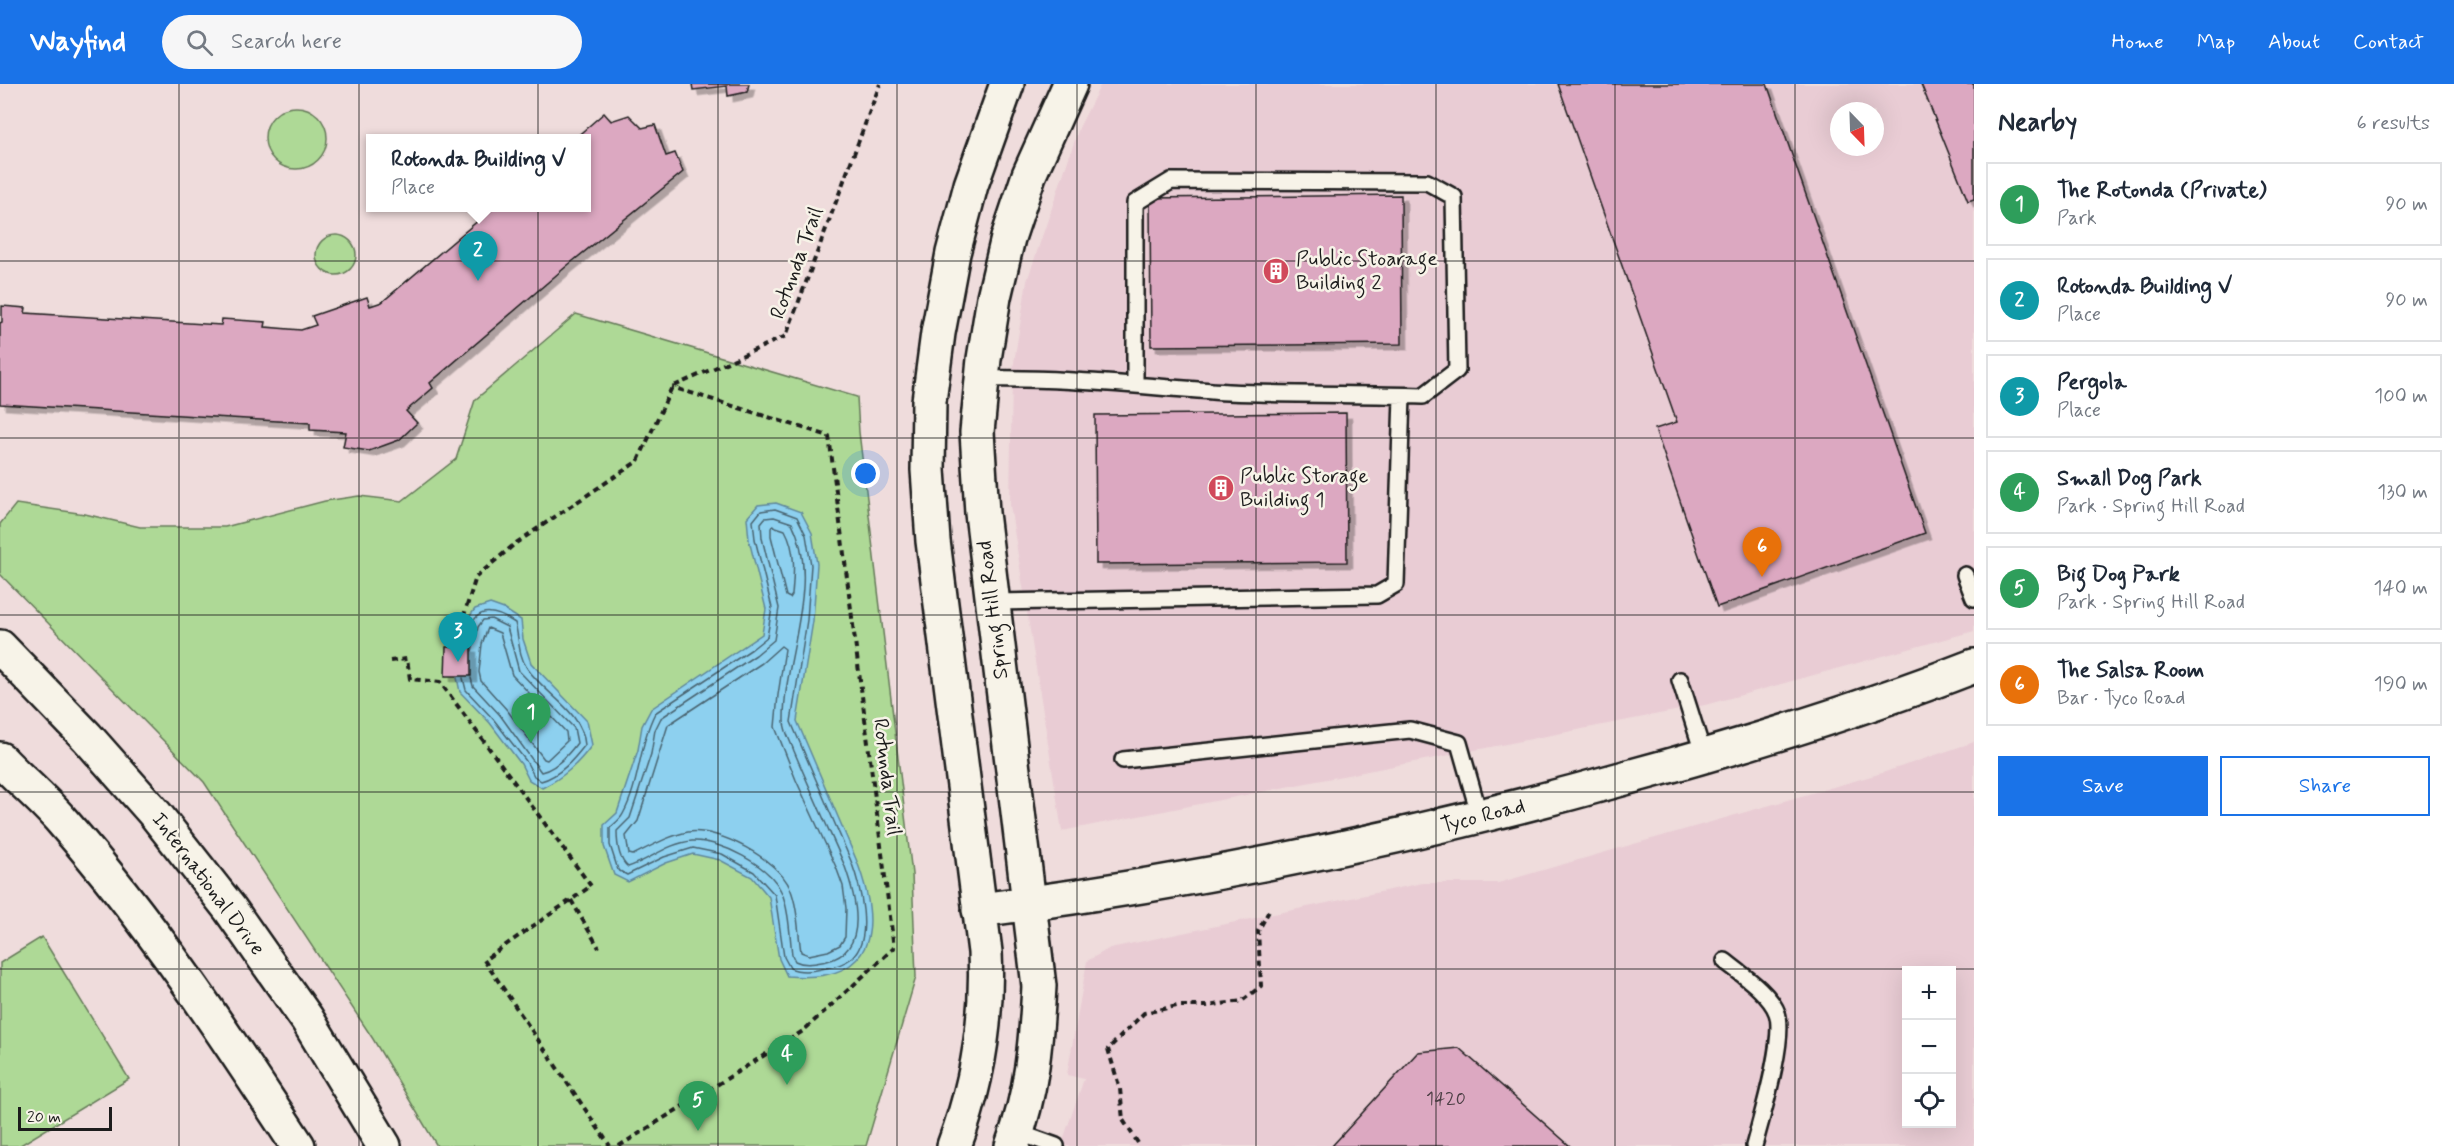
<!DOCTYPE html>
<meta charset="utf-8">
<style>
:root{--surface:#fff;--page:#f6f6f7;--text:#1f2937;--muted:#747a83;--line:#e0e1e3;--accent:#1a73e8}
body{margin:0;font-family:Mynerve,sans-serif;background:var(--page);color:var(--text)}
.controls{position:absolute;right:18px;bottom:18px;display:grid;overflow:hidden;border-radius:0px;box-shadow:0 6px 24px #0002}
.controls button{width:54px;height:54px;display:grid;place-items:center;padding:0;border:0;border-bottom:2px solid var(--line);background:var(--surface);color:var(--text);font:30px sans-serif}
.compass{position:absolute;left:1830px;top:18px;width:54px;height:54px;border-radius:50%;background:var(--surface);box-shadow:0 6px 24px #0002;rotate:157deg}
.scale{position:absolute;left:18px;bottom:15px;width:94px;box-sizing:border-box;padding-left:6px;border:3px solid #1c1c1c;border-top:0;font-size:16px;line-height:21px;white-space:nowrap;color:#1c1c1c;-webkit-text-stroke:4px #f7f3e8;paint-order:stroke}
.you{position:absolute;left:866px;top:390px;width:21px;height:21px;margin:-15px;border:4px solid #fff;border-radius:50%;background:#1a73e8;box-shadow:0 0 0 9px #1a73e833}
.badge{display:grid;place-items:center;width:39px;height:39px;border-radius:50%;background:var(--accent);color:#fff;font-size:20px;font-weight:700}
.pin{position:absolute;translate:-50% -50px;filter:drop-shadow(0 2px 3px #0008)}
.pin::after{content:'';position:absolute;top:32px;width:21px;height:18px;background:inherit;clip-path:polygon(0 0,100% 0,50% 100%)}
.popup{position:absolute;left:366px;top:50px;width:225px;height:78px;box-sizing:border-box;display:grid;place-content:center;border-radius:0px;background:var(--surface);filter:drop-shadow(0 2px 4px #0005);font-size:20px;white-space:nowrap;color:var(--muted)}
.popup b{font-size:22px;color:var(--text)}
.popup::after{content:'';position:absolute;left:50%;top:100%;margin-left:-12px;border:12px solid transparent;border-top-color:var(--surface)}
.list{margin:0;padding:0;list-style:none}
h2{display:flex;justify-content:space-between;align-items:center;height:78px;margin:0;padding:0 24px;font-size:26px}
h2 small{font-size:20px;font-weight:400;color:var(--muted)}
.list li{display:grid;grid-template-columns:39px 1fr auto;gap:18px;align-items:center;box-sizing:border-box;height:84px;margin:0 12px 12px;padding:0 12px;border:2px solid var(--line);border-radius:0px}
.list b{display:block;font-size:22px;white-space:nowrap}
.list p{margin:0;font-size:20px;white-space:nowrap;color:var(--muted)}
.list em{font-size:20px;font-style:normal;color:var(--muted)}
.actions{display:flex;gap:12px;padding:18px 24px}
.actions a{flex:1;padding:14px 0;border:2px solid var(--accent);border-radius:0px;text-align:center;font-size:21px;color:var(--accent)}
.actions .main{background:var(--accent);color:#fff}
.icon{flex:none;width:33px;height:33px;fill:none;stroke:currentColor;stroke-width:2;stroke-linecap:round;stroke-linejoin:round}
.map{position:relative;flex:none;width:1974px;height:1062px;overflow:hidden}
header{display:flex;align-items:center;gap:36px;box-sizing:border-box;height:84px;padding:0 30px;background:var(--accent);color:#fff}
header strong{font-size:28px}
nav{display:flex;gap:33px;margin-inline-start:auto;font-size:21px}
.search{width:420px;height:54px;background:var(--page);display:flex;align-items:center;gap:15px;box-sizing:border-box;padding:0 21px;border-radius:33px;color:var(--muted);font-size:22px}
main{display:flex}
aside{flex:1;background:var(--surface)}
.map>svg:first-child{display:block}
.built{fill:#e9ccd4;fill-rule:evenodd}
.green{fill:#aed996;stroke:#657a59;stroke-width:1.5}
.water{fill:#8dd0ef;stroke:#60889b;stroke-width:1.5}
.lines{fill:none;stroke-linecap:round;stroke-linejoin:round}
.shore{stroke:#496470;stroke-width:1.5}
.building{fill:#dca8c1;stroke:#1c1c1c;stroke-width:1.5;filter:url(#shadow)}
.lane-casing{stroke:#1c1c1c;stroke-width:20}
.secondary-casing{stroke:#1c1c1c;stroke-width:38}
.path{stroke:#1c1c1c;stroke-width:4;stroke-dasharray:6 4.5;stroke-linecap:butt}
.lane{stroke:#f7f3e8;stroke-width:15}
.secondary{stroke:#f7f3e8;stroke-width:33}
.grid{fill:none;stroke:#1c1c1c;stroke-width:1.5;stroke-opacity:0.55}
.labels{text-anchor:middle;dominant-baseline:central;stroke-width:5;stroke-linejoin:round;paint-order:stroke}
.number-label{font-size:18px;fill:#4c3f45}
.poi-label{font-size:21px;fill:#1c1c1c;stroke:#f7f3e8;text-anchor:start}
.street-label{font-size:21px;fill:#1c1c1c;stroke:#f7f3e8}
</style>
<header>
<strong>Wayfind</strong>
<div class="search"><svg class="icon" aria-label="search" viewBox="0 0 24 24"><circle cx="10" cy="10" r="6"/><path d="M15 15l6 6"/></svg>Search here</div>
<nav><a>Home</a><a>Map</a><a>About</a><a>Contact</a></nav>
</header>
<main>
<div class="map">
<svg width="1974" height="1062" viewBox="0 0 1974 1062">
<defs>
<filter id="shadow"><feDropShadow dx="5.5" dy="5.5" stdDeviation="0" flood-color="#0004"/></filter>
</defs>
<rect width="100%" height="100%" fill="#efdcdc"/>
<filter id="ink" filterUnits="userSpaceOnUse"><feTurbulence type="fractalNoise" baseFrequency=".0167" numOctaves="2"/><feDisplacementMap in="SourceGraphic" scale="12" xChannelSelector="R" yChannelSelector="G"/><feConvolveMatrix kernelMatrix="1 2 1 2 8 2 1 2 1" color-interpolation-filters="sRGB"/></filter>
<g filter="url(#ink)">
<path class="built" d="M1101 0H1974V547L1705 621 1062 747 1010 421 1012 291 1027 197 1079 44ZM1839 27H1875V63H1839Z
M1974 658V1062H1061L1084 995 1067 991 1087 877 1110 864 1423 799H1498L1882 689ZM1906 886H1952V1040H1906Z"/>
<path class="green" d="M265 54a31 31 0 1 1 62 0a31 31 0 1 1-62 0Z
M316 171a20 20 0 1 1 40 0a20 20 0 1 1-40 0Z
M576 230 857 313 859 348 912 790 916 893 866 1062H437L373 955 204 698 0 490V440L16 420 85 430 140 443H225L325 417 359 412 402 417 456 375 475 316Z
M42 853 129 995 19 1062H0V879Z"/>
<path class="water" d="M776 419 801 428 812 449 817 480 813 537 797 637 856 775C883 845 876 900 787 892L779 875 769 813 752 793 720 776 693 770 666 779 628 798 614 791 604 762V741L617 729 638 666 642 642 651 625 762 550 766 525 749 456 747 434 758 421Z
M490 520 504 525 521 536 523 555 531 579 587 637 592 661C578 680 564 693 542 704L529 696 521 680 490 639 460 608 456 589 460 556 466 537 475 525Z"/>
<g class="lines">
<path class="shore" d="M775 425 797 433 806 451 811 481 807 536 791 638 851 777C860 801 874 854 852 874 845 879 834 883 826 884 814 887 801 889 790 884L784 873 775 811 754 788 722 770 693 764 664 773 627 791 618 786 610 761V744C614 740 620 736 623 730 640 699 639 660 655 629L752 565 767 553 772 524 755 455 753 437 761 427Z
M774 433 792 439C822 498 783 576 784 637 784 647 791 658 794 667 810 705 827 742 844 780 855 810 871 867 827 877 816 879 805 882 795 877L792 871C790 853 789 824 781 807 770 782 719 755 692 757 668 759 650 776 628 783 618 775 617 759 617 747L630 734 651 670 655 646 661 634 756 571 774 556 779 524 762 454 761 439 765 434Z
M773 442 785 446C796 466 794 489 792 511L790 514 786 512 771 452V444Z
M488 544 500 549 512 591 566 648 567 657 547 676 544 675 507 626 481 597 479 588 482 560Z
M781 562 785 565 778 611 775 643 796 696 836 783 843 802 846 824 845 853 840 861 828 867 809 871 801 868C798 848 798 823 790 804 778 776 719 743 688 748 668 752 651 762 633 771L629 770 626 752 638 737 668 641 762 579Z
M463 594 466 606 494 636 526 677 534 692 541 697C560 692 574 675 585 661 582 626 545 611 527 584 518 571 519 553 515 539 486 520 470 526 466 562
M471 594 473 602 500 631 541 688C556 685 568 671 577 659L574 644 519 587 507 543 491 535 483 536 478 543 472 567"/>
</g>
<path class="building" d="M692 0H749L747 8 728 12 727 2 693 6Z
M1558 0H1767L1925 449 1717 523 1655 345 1677 338Z
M1921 0H1974V115L1968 117Z
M604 29 611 37 629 31 642 44 655 41 666 72 675 69 683 88 568 181 430 299 433 304 406 327 417 339 399 356 369 367 343 363 346 348 310 346V339L0 320V239L2 238V222L26 224 25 229 221 241 222 235 266 238 265 243 301 246 316 241 312 232 367 213 370 222 382 218 493 124H586V55H574Z
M1401 111 1402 260 1151 262 1150 114Z
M1346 329 1347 478 1096 480 1095 331Z
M446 563H471V592H445Z
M1459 964 1570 1062H1332L1418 968Z"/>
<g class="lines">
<defs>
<path id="lane" d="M982 295C1065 293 1146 303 1228 308 1293 311 1358 310 1423 312L1457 286 1454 113 1427 98 1171 97 1135 119V300
M1965 491 1974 514
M992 518 1377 511 1396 500 1402 312
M1680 596 1704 672
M1123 676 1410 646 1459 659 1480 733
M1725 877C1741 890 1770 909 1777 929 1786 953 1761 1035 1754 1062
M1017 1048 1056 1062"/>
<path id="secondary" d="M0 563 87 653 156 731 230 825 307 935 384 1062
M0 675C20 696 43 715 62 737 151 838 224 949 298 1062
M979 826C1197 798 1414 753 1625 694 1743 662 1861 626 1974 582
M954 1062C978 999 988 935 985 868L933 457 928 386 929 317 938 249 953 169 971 101 1007 0
M1012 1062C1032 1009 1036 958 1039 902L982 429 977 348 984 275 994 213 1008 154 1029 91 1070 0"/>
</defs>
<use href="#lane" class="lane-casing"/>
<use href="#secondary" class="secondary-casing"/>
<path class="path" d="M454 563 476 493 516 459 638 377 672 303 786 252 880 0
M390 577 407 575 410 595 440 598 591 802 484 876 610 1062
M571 816 599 864
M1138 1059 1123 1036 1120 1005 1108 965 1144 929 1177 922H1207L1242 917 1261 902 1258 847 1269 827
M619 1062 803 947 894 864 829 352 672 303"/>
<use href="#lane" class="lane"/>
<use href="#secondary" class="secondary"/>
</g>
</g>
<path class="grid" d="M179 0V1062M359 0V1062M538 0V1062M718 0V1062M897 0V1062M1077 0V1062M1256 0V1062M1436 0V1062M1615 0V1062M1795 0V1062M0 177H1974M0 354H1974M0 531H1974M0 708H1974M0 885H1974"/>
<defs>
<symbol id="building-disc" viewBox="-11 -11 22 22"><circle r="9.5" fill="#d1495b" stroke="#f7f3e8"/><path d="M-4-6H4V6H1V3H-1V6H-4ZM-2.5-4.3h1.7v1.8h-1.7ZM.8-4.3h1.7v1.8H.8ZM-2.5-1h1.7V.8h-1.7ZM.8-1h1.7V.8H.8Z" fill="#fff"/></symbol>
</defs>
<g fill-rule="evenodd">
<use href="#building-disc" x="1261" y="172" width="30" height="30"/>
<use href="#building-disc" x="1206" y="389" width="30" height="30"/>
</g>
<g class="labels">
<g class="number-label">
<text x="1446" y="1015">1420</text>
</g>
<g class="poi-label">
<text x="1296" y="175">Public Stoarage<tspan x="1296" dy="24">Building 2</tspan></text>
<text x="1240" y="392">Public Storage<tspan x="1240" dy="24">Building 1</tspan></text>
</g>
<g class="street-label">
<text transform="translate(797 179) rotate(-70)">Rotunda Trail</text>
<text transform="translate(993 526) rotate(-97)">Spring Hill Road</text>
<text transform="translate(887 693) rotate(83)">Rotunda Trail</text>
<text transform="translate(1483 732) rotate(-14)">Tyco Road</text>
<text transform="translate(208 800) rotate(53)">International Drive</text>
</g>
</g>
</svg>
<div class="controls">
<button>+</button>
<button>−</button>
<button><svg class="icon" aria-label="locate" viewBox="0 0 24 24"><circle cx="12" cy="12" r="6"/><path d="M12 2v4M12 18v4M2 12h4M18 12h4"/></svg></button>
</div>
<svg class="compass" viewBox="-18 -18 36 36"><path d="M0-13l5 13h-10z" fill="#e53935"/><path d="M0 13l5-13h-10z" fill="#747a83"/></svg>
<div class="scale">20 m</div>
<div class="you"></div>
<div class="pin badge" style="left:531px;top:659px;background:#2e9e5b">1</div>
<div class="pin badge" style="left:478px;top:197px;background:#0f9aa8">2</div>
<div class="popup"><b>Rotonda Building V</b>Place</div>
<div class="pin badge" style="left:458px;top:578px;background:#0f9aa8">3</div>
<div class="pin badge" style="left:787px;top:1001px;background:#2e9e5b">4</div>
<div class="pin badge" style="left:698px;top:1047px;background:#2e9e5b">5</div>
<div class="pin badge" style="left:1762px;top:493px;background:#e8710a">6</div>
</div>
<aside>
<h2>Nearby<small>6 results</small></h2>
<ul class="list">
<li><span class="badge" style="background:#2e9e5b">1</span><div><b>The Rotonda (Private)</b><p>Park</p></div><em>90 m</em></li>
<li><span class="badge" style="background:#0f9aa8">2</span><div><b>Rotonda Building V</b><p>Place</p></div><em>90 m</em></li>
<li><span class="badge" style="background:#0f9aa8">3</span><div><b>Pergola</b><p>Place</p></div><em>100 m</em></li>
<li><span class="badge" style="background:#2e9e5b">4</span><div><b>Small Dog Park</b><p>Park · Spring Hill Road</p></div><em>130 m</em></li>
<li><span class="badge" style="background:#2e9e5b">5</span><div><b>Big Dog Park</b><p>Park · Spring Hill Road</p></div><em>140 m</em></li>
<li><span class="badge" style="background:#e8710a">6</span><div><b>The Salsa Room</b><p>Bar · Tyco Road</p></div><em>190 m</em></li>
</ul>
<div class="actions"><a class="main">Save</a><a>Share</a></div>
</aside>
</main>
